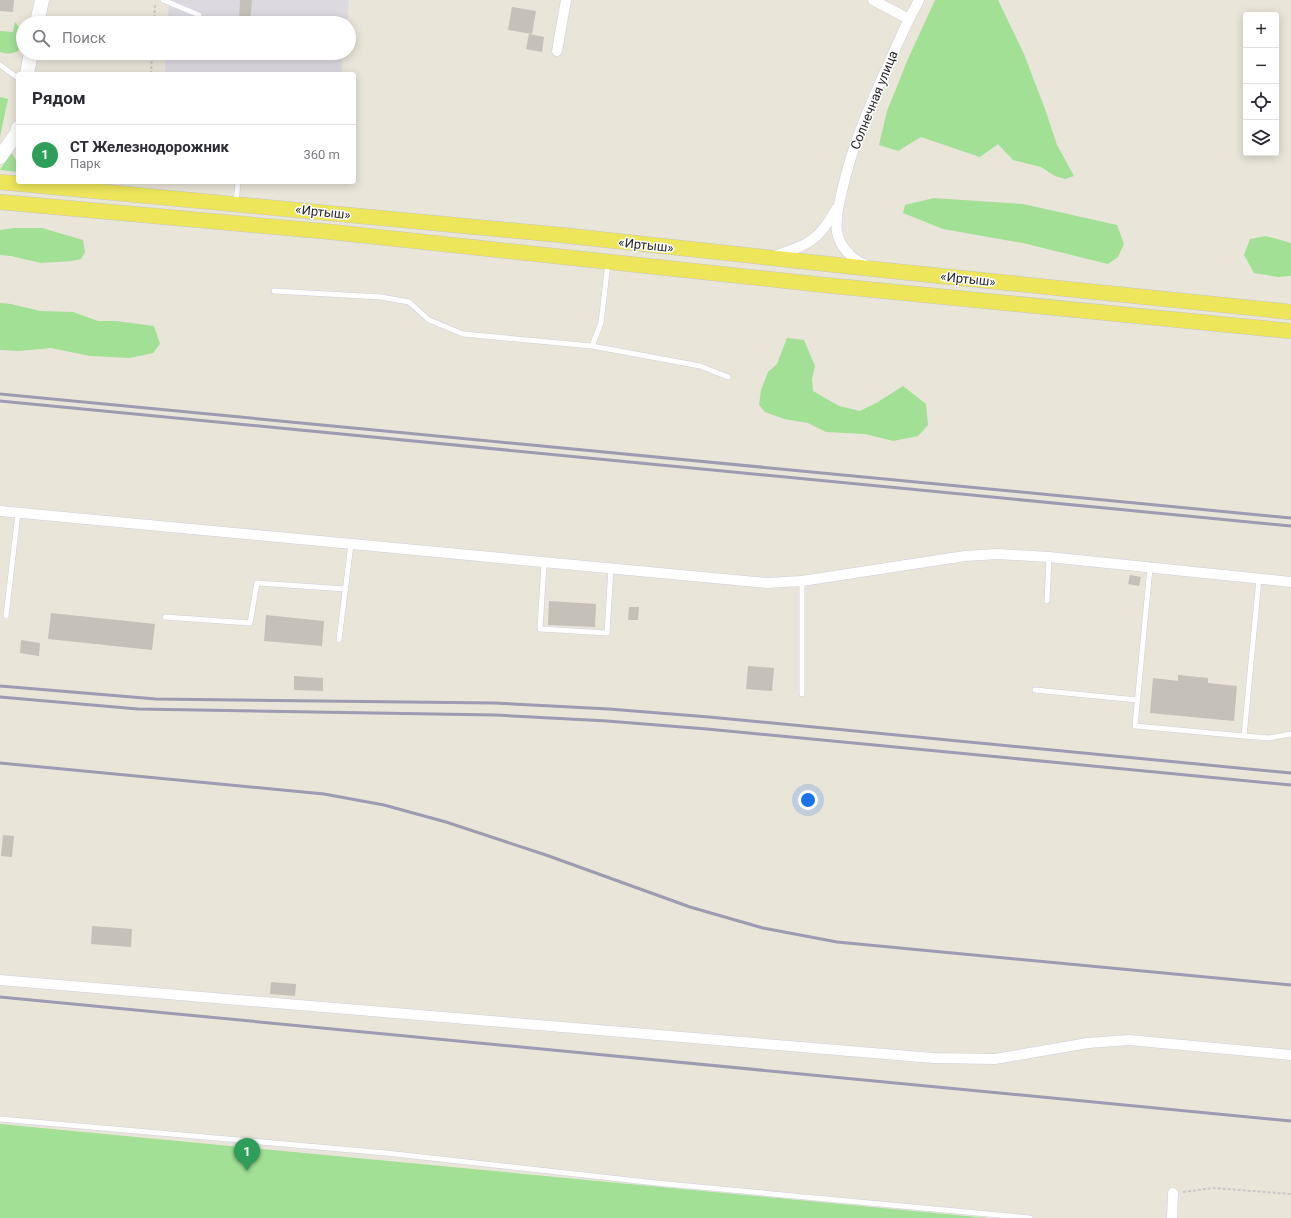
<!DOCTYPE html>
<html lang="ru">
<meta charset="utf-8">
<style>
:root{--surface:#fff;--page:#f2f2f3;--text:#2b2b33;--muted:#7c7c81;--line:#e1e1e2;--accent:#393bf6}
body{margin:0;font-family:Roboto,sans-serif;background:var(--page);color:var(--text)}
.controls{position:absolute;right:12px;top:12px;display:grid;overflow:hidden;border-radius:4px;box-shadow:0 2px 10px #0003}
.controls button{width:36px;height:36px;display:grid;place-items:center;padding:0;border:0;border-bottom:1px solid var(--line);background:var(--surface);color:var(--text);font:20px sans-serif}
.you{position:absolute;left:808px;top:800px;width:14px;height:14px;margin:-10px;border:3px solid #fff;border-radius:50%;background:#1a73e8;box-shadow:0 0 0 6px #1a73e833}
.badge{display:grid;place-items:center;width:26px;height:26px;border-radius:50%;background:var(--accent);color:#fff;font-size:13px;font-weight:700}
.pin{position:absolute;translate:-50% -33px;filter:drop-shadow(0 1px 2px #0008)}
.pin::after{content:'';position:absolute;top:21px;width:14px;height:12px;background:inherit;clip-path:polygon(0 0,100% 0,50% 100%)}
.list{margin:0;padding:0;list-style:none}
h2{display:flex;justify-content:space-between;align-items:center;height:52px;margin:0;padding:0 16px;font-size:17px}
h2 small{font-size:13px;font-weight:400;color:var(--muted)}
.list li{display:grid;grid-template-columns:26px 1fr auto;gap:12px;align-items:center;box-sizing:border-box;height:60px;padding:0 16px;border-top:1px solid var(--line)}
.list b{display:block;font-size:15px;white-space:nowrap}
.list p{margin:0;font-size:13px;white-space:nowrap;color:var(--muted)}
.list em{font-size:13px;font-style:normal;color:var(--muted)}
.icon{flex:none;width:22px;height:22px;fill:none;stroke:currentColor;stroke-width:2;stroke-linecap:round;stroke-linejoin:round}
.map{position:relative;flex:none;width:1291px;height:1218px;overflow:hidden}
.search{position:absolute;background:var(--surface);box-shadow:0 2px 10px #0003;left:16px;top:16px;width:340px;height:44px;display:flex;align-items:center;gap:10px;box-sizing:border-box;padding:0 14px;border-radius:22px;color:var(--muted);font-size:15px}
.panel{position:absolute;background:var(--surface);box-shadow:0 2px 10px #0003;left:16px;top:72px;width:340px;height:112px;border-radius:4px}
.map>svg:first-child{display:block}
.industrial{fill:#ddd9e1}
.green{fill:#a1e095}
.building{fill:#c5c1b8}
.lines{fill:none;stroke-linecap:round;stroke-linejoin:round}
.lane-casing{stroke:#cecee0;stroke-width:6}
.street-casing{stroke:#cecee0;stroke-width:11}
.secondary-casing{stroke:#cecee0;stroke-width:15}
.primary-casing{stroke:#c7c7c7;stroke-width:16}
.path{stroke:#c7c7c7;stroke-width:2;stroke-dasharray:3 2;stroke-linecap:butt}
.lane{stroke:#fff;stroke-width:5}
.street{stroke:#fff;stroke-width:10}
.secondary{stroke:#fff;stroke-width:14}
.primary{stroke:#ede55a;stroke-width:15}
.rail{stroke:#9c9bb1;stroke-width:3}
.labels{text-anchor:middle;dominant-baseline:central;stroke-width:3;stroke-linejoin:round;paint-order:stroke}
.street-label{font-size:13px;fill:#272727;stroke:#fff}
</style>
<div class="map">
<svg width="1291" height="1218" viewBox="0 0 1291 1218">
<rect width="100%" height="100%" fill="#e9e5d8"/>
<path class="industrial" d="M169 0H349L347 23H168Z
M166 53H343L341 74H165Z"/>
<path class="green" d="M935 0H998L1024 54 1045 109 1057 145 1074 176 1065 179 1055 176 1041 167 1013 160 998 144 980 157 921 137 898 151 879 145 887 111 908 59Z
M15 22C22 30 23 41 18 51 12 54 6 54 0 52V31L13 32Z
M0 97 8 99 0 137Z
M11 152 18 164V172L0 170Z
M934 198 1023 204 1117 225 1124 244 1118 257 1108 264 1023 243 943 229 903 213 905 205Z
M14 228H42L83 240 85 252 81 259 72 261 41 263 11 256 0 255V230Z
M1266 236 1291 243V276L1278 277 1254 273 1244 255 1250 239Z
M0 303 11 304 40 311 73 312 98 321H116L154 326 160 344 153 353 130 358 90 356 51 348 19 351 0 350Z
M787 338 804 340 815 366 812 379 813 391 839 406 860 411 878 402 903 386 926 404 928 425 918 436 893 441 865 434 826 432 808 423 784 419 765 412 759 405 761 390 768 372 777 364Z
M0 1124 987 1218H0Z"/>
<path class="building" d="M0 0H14L13 12 0 11Z
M240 0H252L250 23H239Z
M512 7 536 11 532 34 508 30Z
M529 34 544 37 542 52 526 49Z
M1130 575 1141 577 1139 586 1128 584Z
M549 601 596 604 595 627 548 625Z
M629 607H639L638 620H628Z
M51 613 155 624 152 650 48 639Z
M266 615 324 621 322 646 264 641Z
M21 640 40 643 39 656 20 653Z
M748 666 774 668 772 691 746 689Z
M1178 675 1208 678V683L1237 686 1234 721 1150 713 1153 678 1178 681Z
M294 676 323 678V691L294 690Z
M3 835 14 836 12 857 1 856Z
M92 926 132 929 131 947 91 944Z
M271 982 296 984 295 996 270 994Z"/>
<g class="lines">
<defs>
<path id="lane" d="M163 0 199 15
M0 65 18 78
M236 203 238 182
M274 291 381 297 409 302 429 320 463 334 592 346 700 366 728 377
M592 346 601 323 608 263
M544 563 540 629 607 633 611 568
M1150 568 1135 726 1244 736
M1259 579 1244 736 1269 738 1291 734
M1047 601 1049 557
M6 616 18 513
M165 617 250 623 257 583 346 589
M339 640 351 544
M1035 690 1137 700
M802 694V581
M0 1119 386 1153 656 1183 1030 1218"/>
<path id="street" d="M873 0 909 19
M557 51 566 0
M774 256C808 245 819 241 836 209
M866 265C852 260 840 247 837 232 835 219 839 204 842 191 852 146 870 104 889 63 898 42 908 20 919 0
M0 511 767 583 802 581 965 556 997 554 1049 557 1291 582
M0 980 933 1058 995 1059 1088 1043 1129 1040 1291 1055
M1172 1218 1173 1193"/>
<path id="secondary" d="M37 23 42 0
M27 74 31 53
M0 157 17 133 18 128"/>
<path id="primary" d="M0 182 561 235 883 270 1291 312
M0 202 332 232 824 285 1291 331"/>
</defs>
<use href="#lane" class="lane-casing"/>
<use href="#street" class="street-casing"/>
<use href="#secondary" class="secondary-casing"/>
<use href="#primary" class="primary-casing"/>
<path class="path" d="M154 23 155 4
M151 74 152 53
M1183 1192 1213 1188 1291 1194"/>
<use href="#lane" class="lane"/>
<use href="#street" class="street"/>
<use href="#secondary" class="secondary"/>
<use href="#primary" class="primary"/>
<path class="rail" d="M0 394 1291 518
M0 401 1291 526
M0 686 156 699 494 703 609 709 709 717 1291 773
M0 697 138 709 495 715 607 721 707 729 1291 785
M0 763 324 794 384 805 446 822 546 855 690 907 763 928 837 942 1291 985
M0 997 1291 1121"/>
</g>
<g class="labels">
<g class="street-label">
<text transform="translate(874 100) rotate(-68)">Солнечная улица</text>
<text transform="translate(323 212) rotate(6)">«Иртыш»</text>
<text transform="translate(646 245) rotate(6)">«Иртыш»</text>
<text transform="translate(968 279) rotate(6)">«Иртыш»</text>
</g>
</g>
</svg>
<div class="controls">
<button>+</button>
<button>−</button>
<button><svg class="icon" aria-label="locate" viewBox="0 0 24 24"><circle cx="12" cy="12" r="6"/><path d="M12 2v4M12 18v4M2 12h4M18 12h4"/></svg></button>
<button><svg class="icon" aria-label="layers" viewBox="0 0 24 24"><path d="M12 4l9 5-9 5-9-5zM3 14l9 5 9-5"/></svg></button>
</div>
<div class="you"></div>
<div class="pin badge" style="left:247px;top:1171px;background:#2e9e5b">1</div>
<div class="search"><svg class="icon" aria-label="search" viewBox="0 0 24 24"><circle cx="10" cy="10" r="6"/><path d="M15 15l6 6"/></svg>Поиск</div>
<section class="panel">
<h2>Рядом<small></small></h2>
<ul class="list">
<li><span class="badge" style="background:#2e9e5b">1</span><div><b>СТ Железнодорожник</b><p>Парк</p></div><em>360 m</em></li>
</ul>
</section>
</div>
